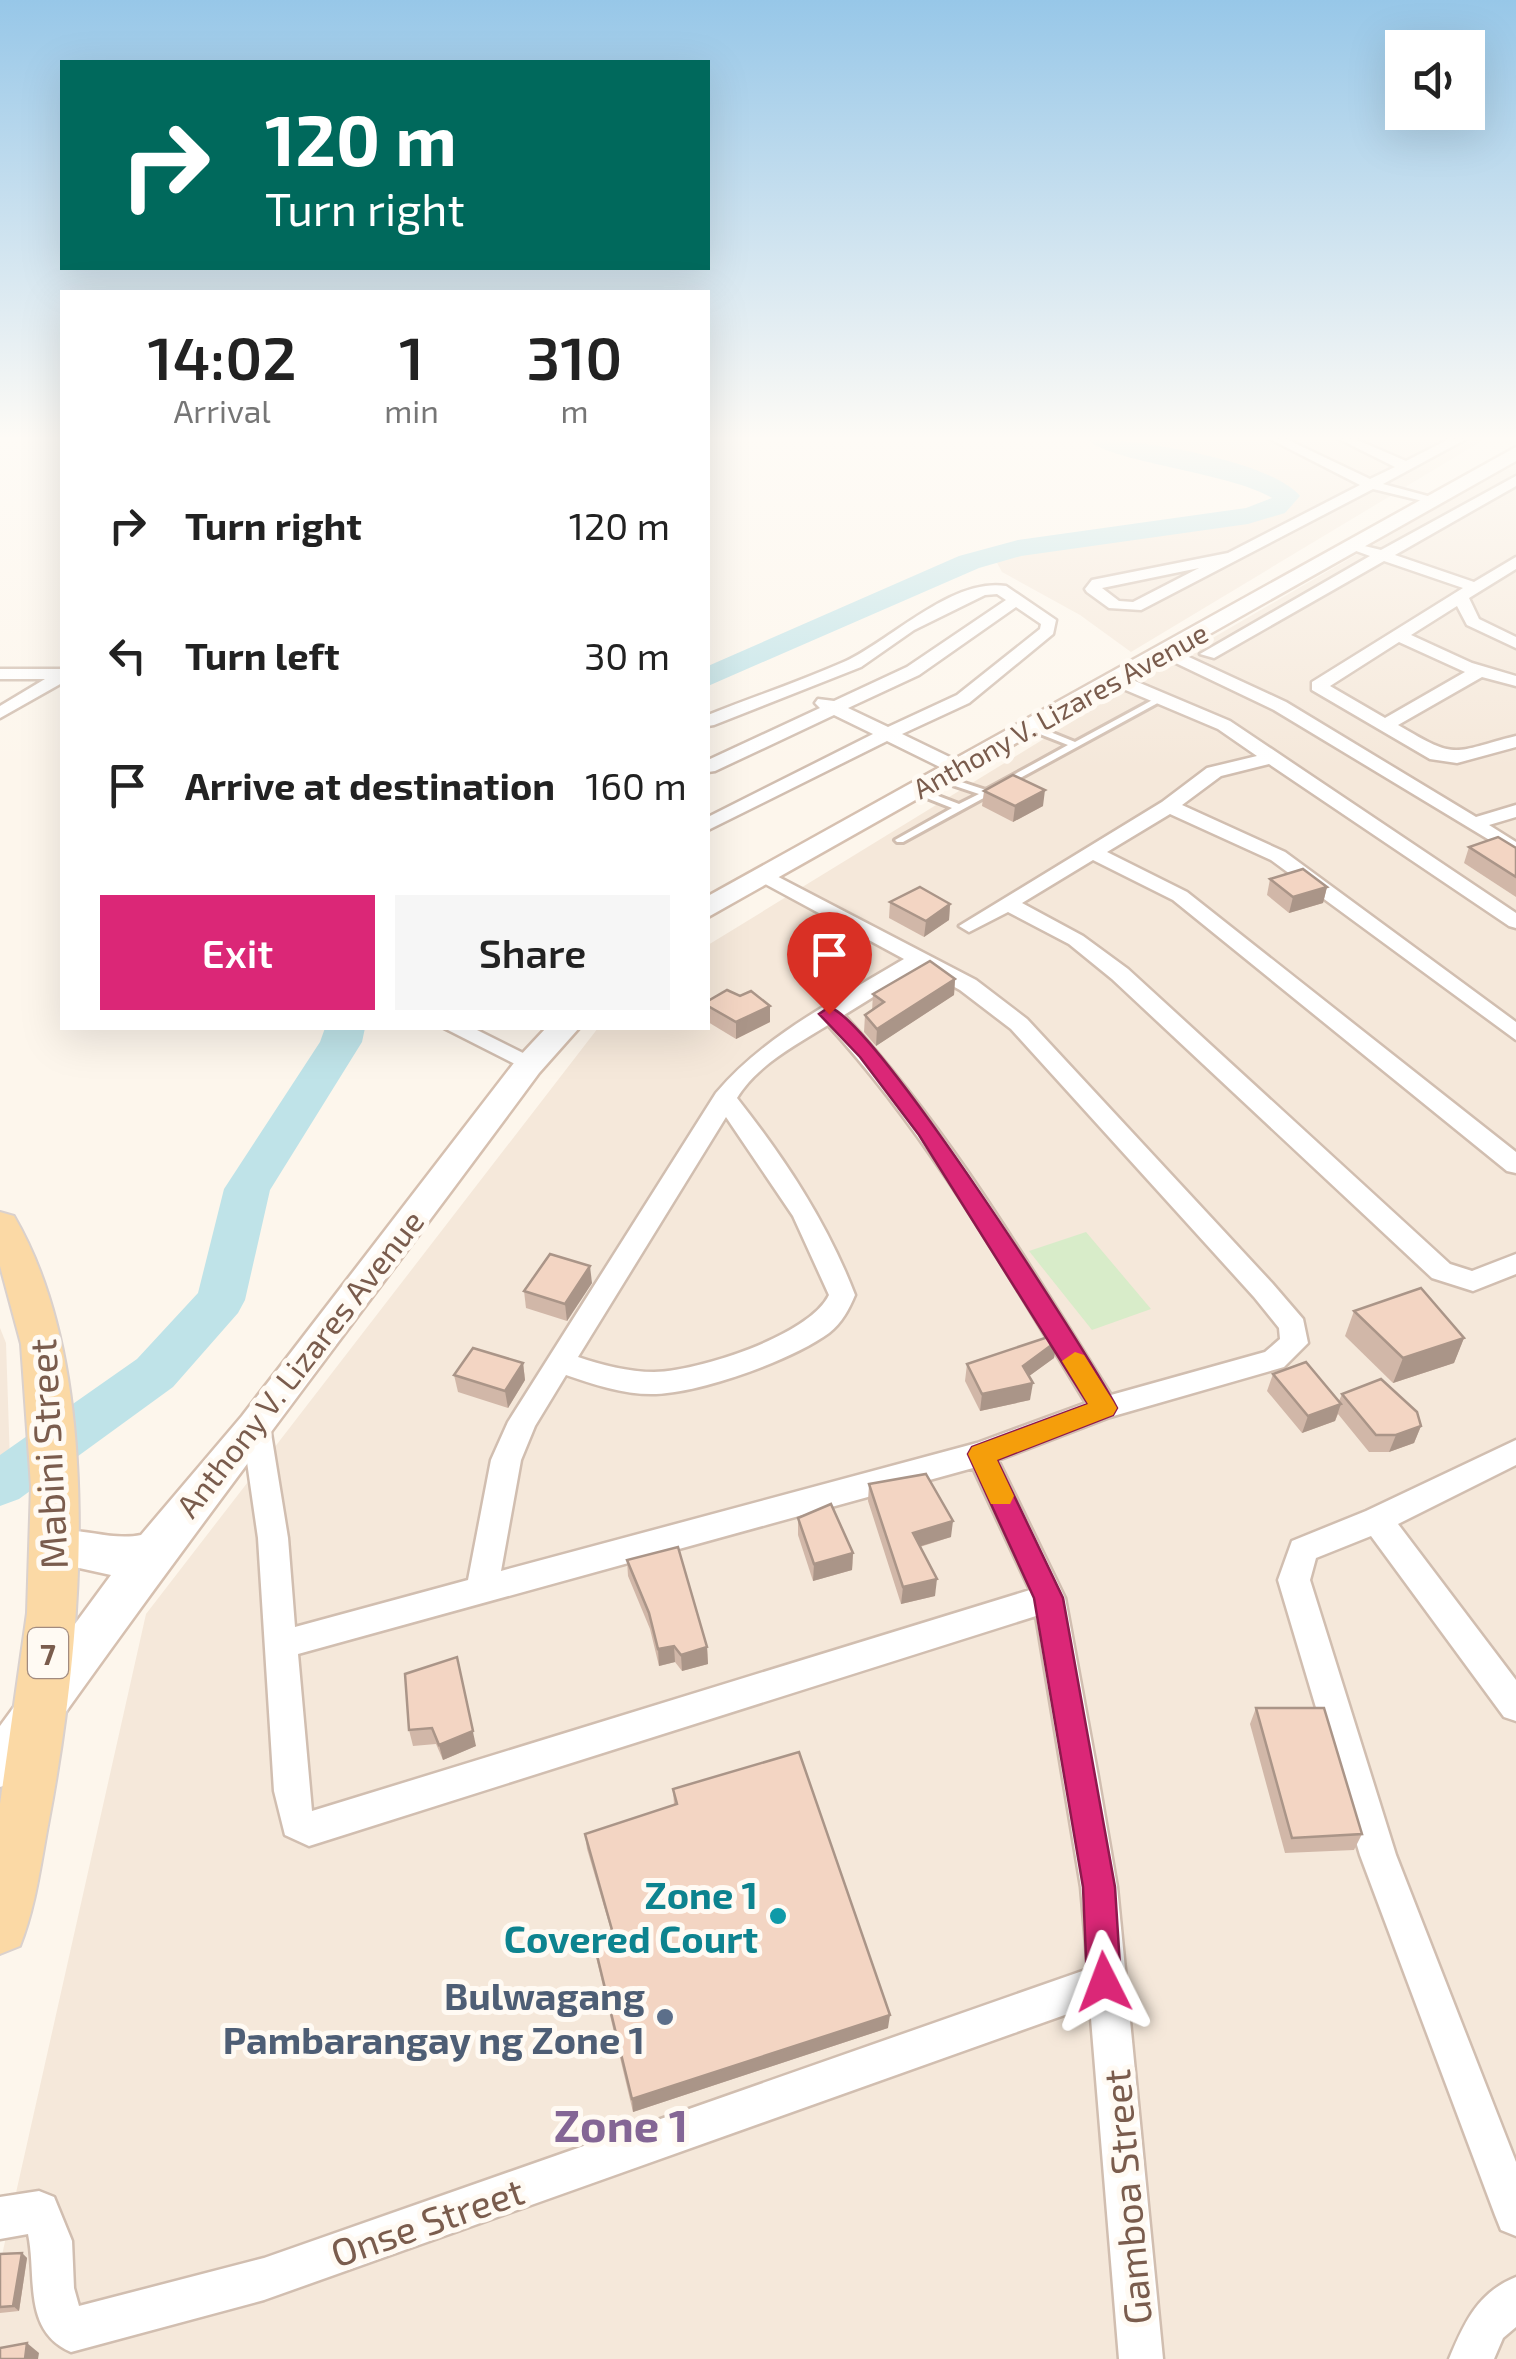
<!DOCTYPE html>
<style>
body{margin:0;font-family:"Exo 2",sans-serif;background:#f6f6f6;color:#222;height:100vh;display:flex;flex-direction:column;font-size:38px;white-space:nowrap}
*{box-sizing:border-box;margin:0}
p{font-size:32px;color:#767676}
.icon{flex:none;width:55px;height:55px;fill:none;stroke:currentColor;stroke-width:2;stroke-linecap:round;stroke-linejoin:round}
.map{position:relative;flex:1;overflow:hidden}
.side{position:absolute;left:60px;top:290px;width:650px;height:740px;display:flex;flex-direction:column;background:#fff;border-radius:0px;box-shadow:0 10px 40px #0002}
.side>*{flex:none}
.hud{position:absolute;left:60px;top:60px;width:650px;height:210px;border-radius:0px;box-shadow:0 10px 40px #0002;background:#00695c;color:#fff;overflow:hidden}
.controls{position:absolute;left:1385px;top:30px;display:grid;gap:20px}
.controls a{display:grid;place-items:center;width:100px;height:100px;border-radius:0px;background:#fff;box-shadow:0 10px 40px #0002;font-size:50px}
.pin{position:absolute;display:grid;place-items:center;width:85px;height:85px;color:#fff;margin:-102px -42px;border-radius:50% 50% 50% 0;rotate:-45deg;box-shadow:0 0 10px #0007}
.pin .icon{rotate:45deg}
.me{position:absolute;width:110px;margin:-55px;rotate:357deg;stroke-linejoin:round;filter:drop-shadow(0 0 8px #0008)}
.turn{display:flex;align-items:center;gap:35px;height:210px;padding:0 40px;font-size:45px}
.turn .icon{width:130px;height:130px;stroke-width:2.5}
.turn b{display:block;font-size:70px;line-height:85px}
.eta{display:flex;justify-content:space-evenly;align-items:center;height:170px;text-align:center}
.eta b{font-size:60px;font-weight:600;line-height:70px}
.action{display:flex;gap:20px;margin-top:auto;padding:20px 40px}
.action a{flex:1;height:115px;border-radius:0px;background:#db2777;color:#fff;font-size:40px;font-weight:600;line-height:115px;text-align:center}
.action a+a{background:#f6f6f6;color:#222}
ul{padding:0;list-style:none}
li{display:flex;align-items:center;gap:30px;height:130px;padding:0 40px}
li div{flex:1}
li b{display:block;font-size:38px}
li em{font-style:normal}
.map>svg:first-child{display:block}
.residential{fill:#f5e8da}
.green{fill:#d8ecc9}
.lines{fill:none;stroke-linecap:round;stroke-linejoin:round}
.river{fill:#bfe3e8;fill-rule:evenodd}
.lane-casing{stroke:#d1beb0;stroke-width:6}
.street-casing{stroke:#d1beb0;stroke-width:5}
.secondary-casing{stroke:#d6c0b0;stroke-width:5}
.primary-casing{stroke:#dad1cd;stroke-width:4}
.lane{fill:#fff;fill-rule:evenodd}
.street{fill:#fff;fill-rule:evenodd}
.secondary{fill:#fff;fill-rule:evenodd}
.primary{fill:#fbd9a5;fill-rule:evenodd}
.wall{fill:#d1b7a8}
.shaded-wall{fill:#aa9588}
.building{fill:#f3d5c3;stroke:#aa9588;stroke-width:2.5}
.route{fill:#db2777;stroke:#8e194d;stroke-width:2.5}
.slow{fill:#f59e0b}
.culture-dot{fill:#0f9aa8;stroke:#fffaf3;stroke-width:4}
.service-dot{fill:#5c6f8a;stroke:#fffaf3;stroke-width:4}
.labels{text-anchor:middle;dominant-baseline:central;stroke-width:10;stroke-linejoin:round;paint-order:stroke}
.far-street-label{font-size:28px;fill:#7a5c4d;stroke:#fffaf3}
.shield{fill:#fffaf3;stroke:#a28b7f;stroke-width:2.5}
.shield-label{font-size:30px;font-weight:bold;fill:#7a5c4d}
.street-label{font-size:32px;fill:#7a5c4d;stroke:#fffaf3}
.near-street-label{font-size:38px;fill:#7a5c4d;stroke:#fffaf3}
.near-culture-label{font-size:38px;font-weight:bold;fill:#0d838f;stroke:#fffaf3;text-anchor:end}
.near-service-label{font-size:38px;font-weight:bold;fill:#4e5e75;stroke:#fffaf3;text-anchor:end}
.near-quarter-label{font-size:45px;font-weight:bold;fill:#846695;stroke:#fffaf3}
</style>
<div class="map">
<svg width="1516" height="2359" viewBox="0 0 1516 2359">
<rect width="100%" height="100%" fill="#fdf6ec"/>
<g class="residential">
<path d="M1099,439H1485L1131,652L1080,615L1002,572L996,561L1018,548L1248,516L1276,508L1287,496L1266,482L1129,451Z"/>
<path d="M1516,462V2359H0V2264L146,1614L598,1028H708V945L1135,683Z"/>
<path d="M0,1328L6,1343L10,1462L0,1469Z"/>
</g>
<path class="green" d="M1086,1232L1151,1309L1092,1330L1029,1251Z"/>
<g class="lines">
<g class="river">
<path d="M1087,439C1133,438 1270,460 1300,496L1285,513L1248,524L1021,556L979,568L708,686V666L959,556L1018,540L1246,508L1272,498C1229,472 1108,462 1087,439Z"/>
<path d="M325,1028H365L362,1042L270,1190L245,1300L238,1313L173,1387L19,1499L0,1506V1455L137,1359L198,1293L224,1189L320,1042Z"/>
</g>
<g class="lane-casing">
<path id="lane" d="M1158,697L1165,699L903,842H897L895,840L952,808L914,793V789H920L959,804L979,794L937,780V776H943L986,790L1068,745L1027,729V725H1033L1075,742Z"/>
</g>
<g class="street-casing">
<g id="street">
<path d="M1270,439H1286L1370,479L1395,467L1339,439H1355L1406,461L1449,439H1466L1383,484L1435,498V504L1373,489L1141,610L1109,608L1087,592L1085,589L1092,580L1228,553L1360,485ZM1199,568L1133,602L1119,601L1102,588Z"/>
<path d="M1516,476V486L1395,555L1474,582L1516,557V569L1469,598L1479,619L1516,637V648L1467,625L1457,606L1411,635L1472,663L1516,676V686L1482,677L1398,725C1459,761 1451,752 1516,736V747L1457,763L1430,759L1312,690V682L1463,588L1384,561L1214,658L1200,654L1370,556L1348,548V542L1381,550ZM1399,642L1465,672L1385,718L1330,686Z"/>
<path d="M1006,586L1056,620L1053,634L969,703L902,734L964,764V772H950L887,741L708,830V817L873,734L834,715L715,771L708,772V760L820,708L815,703L818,699L834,701L907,667L1006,600L997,594L985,595L914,630L861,667L714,725L708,726V715C753,697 801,681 846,661C891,640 953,577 1006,586ZM1016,607L1041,624L1040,629L957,695L888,727L848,708L919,675Z"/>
<path d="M1165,646L1286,702L1476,817L1516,805V817L1489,825L1516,842V856L1274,710L1159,655V647Z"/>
<path d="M0,669H62V683L0,718V706L45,679H0Z"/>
<path d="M1109,675H1121L1230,721L1516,913V928L1509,926L1269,764L1221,776L1182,805L1285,852L1516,1022V1040L1271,860L1170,814L1107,852L1187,892L1516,1152V1173L1507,1171L1173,900L1093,860L1022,903L1083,936L1128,969L1450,1264L1472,1271L1516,1254V1274L1473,1291L1432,1278L1112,979L1069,944L1008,912L969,932L959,926L1162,802L1207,768L1257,756L1218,729L1109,683Z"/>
<path d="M765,870L976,980L1027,1019L1272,1283L1303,1319L1308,1343L1284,1367L1110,1417L998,1460L1065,1598L1098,1777L1117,1887L1163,2359H1119L1090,2006L264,2300L71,2352C22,2331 37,2276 28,2234L0,2239V2197L39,2191L54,2197L72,2241L74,2288L79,2306L264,2258L1088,1969L1081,1887L1036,1616L309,1846L285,1835L274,1791L258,1538L242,1427L246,1419L256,1416L266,1419L270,1427L288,1538L295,1627L468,1580L491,1460L508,1422L716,1093C766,1034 838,999 904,959L758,880V872ZM920,968L960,990L1011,1029L1254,1297L1279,1328L1280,1339L1265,1352L1111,1395C1028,1264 950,1130 844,1015ZM828,1025C932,1139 1006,1272 1086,1403L977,1443L501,1571L521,1460L535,1426L566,1375C595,1385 625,1395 656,1394C703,1392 792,1360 829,1333C842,1323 849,1309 855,1295C827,1222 785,1159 737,1098C757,1065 796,1045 828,1025ZM726,1117L793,1216L829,1295C809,1336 698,1371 654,1372C628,1372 602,1365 578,1357ZM973,1468L1030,1590L312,1811L298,1654Z"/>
<path d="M444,1028H473L543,1063L531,1070L523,1068Z"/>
<path d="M1516,1440V1465L1398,1524L1516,1680V1721L1504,1717L1371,1536L1316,1558L1310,1580L1396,1855L1516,2162V2236L1501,2230L1495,2215L1360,1855L1278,1580L1292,1541L1366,1511Z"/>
<path d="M1516,2277V2327L1503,2338L1494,2359H1449C1464,2323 1478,2292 1516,2277Z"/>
</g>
</g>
<g class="secondary-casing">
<g id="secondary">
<path d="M1516,447V461L708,917V896Z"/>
<path d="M546,1028H579L539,1073C365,1309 185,1541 17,1781L0,1787V1726L111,1575L43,1560L36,1547L43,1534C74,1523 108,1542 141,1535L242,1416L517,1059Z"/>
</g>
</g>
<g class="primary-casing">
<path id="primary" d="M0,1212L14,1216C107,1375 82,1645 49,1820C41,1862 36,1906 20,1946L0,1954V1804L27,1613L31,1486L21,1344L0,1266Z"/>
</g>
<use href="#lane" class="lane"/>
<use href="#street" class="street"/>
<use href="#secondary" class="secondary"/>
<use href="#primary" class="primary"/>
</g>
<g class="wall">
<path d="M984,791L1043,806L1013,822L982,806Z"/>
<path d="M1469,847L1516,848V897L1464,863Z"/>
<path d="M1270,879L1327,887L1323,903L1289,913L1267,895Z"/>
<path d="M890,902L950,904L949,920L924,937L889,918Z"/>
<path d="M955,979L954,995L876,1046L864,1032L865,1015L872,1011L873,994Z"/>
<path d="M708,1001L770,1022L736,1039L708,1022Z"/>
<path d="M592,1283L567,1321L526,1308L524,1291Z"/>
<path d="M1354,1311L1464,1338L1454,1363L1393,1383L1345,1336Z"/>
<path d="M1057,1341L1054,1358L1029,1376L1030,1400L980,1411L965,1381L967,1364Z"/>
<path d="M523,1363L525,1380L508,1408L458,1392L454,1375Z"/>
<path d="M1273,1374L1339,1401L1342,1394L1421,1426L1414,1443L1389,1452H1369L1338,1414L1335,1421L1302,1433L1267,1391Z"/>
<path d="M869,1484L951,1537L920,1547L935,1596L901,1604L868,1501Z"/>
<path d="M798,1518L853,1553L852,1570L813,1581L798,1535Z"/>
<path d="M627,1560L707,1647L708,1664L682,1671L675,1662L659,1666L650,1629L628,1576Z"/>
<path d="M405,1674L476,1746L443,1760L436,1744L413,1746L409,1730Z"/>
<path d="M1256,1708L1362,1834L1354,1850L1285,1853L1250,1724Z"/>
<path d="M673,1789L888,2028L633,2112L596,1957L594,1943L613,1937L587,1849L585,1834L674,1805Z"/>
<path d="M22,2253L27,2258L19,2311L0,2313V2254Z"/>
</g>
<g class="shaded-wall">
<path d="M1045,790L1043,806L1013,822L1015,806Z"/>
<path d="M1327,887L1323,903L1289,913L1293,897Z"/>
<path d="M950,904L949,920L924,937L926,921Z"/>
<path d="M955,979L954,995L876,1046L877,1029Z"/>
<path d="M770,1006V1022L736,1039V1022Z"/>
<path d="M590,1266L592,1283L567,1321L565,1304Z"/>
<path d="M1464,1338L1454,1363L1393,1383L1403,1358Z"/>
<path d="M1057,1341L1054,1358L1021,1382L1023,1366Z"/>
<path d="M523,1363L525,1380L508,1408L505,1391Z"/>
<path d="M1033,1383L1030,1400L980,1411L982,1394Z"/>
<path d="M1341,1404L1335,1421L1302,1433L1308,1416Z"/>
<path d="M1421,1426L1414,1443L1389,1452L1396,1435Z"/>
<path d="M953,1521L951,1537L911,1549L913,1533Z"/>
<path d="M853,1553L852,1570L813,1581L814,1564Z"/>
<path d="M937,1579L935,1596L901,1604L903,1587Z"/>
<path d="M674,1646L675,1662L659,1666L658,1649Z"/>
<path d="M707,1647L708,1664L682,1671L681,1655Z"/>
<path d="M457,1657L476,1746L443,1760L439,1745Z"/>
<path d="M890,2015L888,2028L633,2112L632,2099Z"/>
<path d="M22,2253L27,2258L19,2311L13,2306Z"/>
<path d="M27,2343L39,2353L38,2359H25Z"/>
</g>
<g class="building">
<path d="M1013,775L1045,790L1015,806L984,791Z"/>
<path d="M1498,837L1516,848V877L1469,847Z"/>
<path d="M1303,869L1327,887L1293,897L1270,879Z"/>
<path d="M920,887L950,904L926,921L890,902Z"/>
<path d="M930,961L955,979L877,1029L865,1015L884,1002L873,994Z"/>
<path d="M727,990L740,996L751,991L770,1006L736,1022L708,1006V1001Z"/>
<path d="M550,1254L590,1266L565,1304L524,1291Z"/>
<path d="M1421,1288L1464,1338L1403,1358L1354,1311Z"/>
<path d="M1054,1335L1057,1341L1023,1366L1033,1383L982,1394L967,1364Z"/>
<path d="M473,1348L523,1363L505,1391L454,1375Z"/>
<path d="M1306,1362L1341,1404L1308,1416L1273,1374Z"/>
<path d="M1381,1379L1417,1412L1421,1426L1396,1435H1376L1342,1394Z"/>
<path d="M926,1474L953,1521L913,1533L937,1579L903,1587L869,1484Z"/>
<path d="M831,1504L853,1553L814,1564L798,1518Z"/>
<path d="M678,1547L707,1647L681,1655L674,1646L658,1649L649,1613L627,1560Z"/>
<path d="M457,1657L473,1731L439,1745L432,1728L409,1730L405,1674Z"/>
<path d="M1256,1708H1324L1362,1834L1292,1838Z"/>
<path d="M799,1752L890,2015L632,2099L594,1943L614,1937L585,1834L677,1804L673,1789Z"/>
<path d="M22,2253L13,2306L0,2307V2254Z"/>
<path d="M27,2343L25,2359H0V2348Z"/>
</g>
<linearGradient id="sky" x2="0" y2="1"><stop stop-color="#97c7e8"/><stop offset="0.57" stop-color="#fefbf6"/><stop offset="1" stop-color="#fefbf6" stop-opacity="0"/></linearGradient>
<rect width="1516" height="769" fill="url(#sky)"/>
<path class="route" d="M829,1007C875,1020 1086,1350 1117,1408L1113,1415L997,1460L1063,1598L1115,1887L1121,1982L1116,1994L1104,1999L1092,1994L1087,1982L1083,1887L1034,1598L968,1454L972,1447L1088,1404L919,1135L860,1057L819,1014Z"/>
<path class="slow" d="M1075,1352L1084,1355L1113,1401L1117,1408L1113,1415L997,1460L1014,1496L1010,1504H991L968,1454L972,1447L1088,1404L1062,1361Z"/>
<circle class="culture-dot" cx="778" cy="1916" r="10"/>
<circle class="service-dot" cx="665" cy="2017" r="10"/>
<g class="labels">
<g class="far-street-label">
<text transform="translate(1060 710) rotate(-29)">Anthony V. Lizares Avenue</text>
</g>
<rect class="shield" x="28" y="1628" width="40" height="50" rx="8"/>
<g class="shield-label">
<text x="48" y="1653">7</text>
</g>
<g class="street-label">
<text transform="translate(299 1363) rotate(-52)">Anthony V. Lizares Avenue</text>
</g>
<g class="near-street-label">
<text transform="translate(47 1454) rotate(-93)">Mabini Street</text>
<text transform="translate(1126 2197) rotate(-95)">Gamboa Street</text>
<text transform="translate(427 2221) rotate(-19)">Onse Street</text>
</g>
<g class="near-culture-label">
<text x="758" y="1894">Zone 1<tspan x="758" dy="44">Covered Court</tspan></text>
</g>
<g class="near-service-label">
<text x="645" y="1995">Bulwagang<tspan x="645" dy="44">Pambarangay ng Zone 1</tspan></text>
</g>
<g class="near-quarter-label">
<text x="621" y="2124">Zone 1</text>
</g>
</g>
</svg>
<div class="controls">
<a><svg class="icon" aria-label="sound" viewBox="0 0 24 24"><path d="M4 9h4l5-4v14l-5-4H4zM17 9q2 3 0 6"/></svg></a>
</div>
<div class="pin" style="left:829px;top:1014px;background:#d93025"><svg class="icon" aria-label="arrive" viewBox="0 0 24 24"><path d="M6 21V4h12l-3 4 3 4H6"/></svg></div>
<svg class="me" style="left:1104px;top:1982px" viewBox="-20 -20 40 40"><path d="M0-17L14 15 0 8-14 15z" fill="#db2777" stroke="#fff" stroke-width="4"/></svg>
<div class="hud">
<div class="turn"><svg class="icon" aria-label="right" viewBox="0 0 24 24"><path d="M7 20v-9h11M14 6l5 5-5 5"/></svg><div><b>120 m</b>Turn right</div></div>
</div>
<section class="side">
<div class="eta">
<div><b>14:02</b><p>Arrival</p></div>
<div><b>1</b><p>min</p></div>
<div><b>310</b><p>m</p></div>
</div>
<ul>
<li><svg class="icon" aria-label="right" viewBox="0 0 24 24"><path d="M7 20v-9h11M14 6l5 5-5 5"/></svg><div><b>Turn right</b></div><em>120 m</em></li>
<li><svg class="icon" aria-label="left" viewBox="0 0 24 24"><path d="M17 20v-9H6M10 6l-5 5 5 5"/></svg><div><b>Turn left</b></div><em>30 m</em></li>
<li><svg class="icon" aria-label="arrive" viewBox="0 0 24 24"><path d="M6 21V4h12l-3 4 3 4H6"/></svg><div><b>Arrive at destination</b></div><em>160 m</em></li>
</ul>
<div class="action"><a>Exit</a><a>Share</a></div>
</section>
</div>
